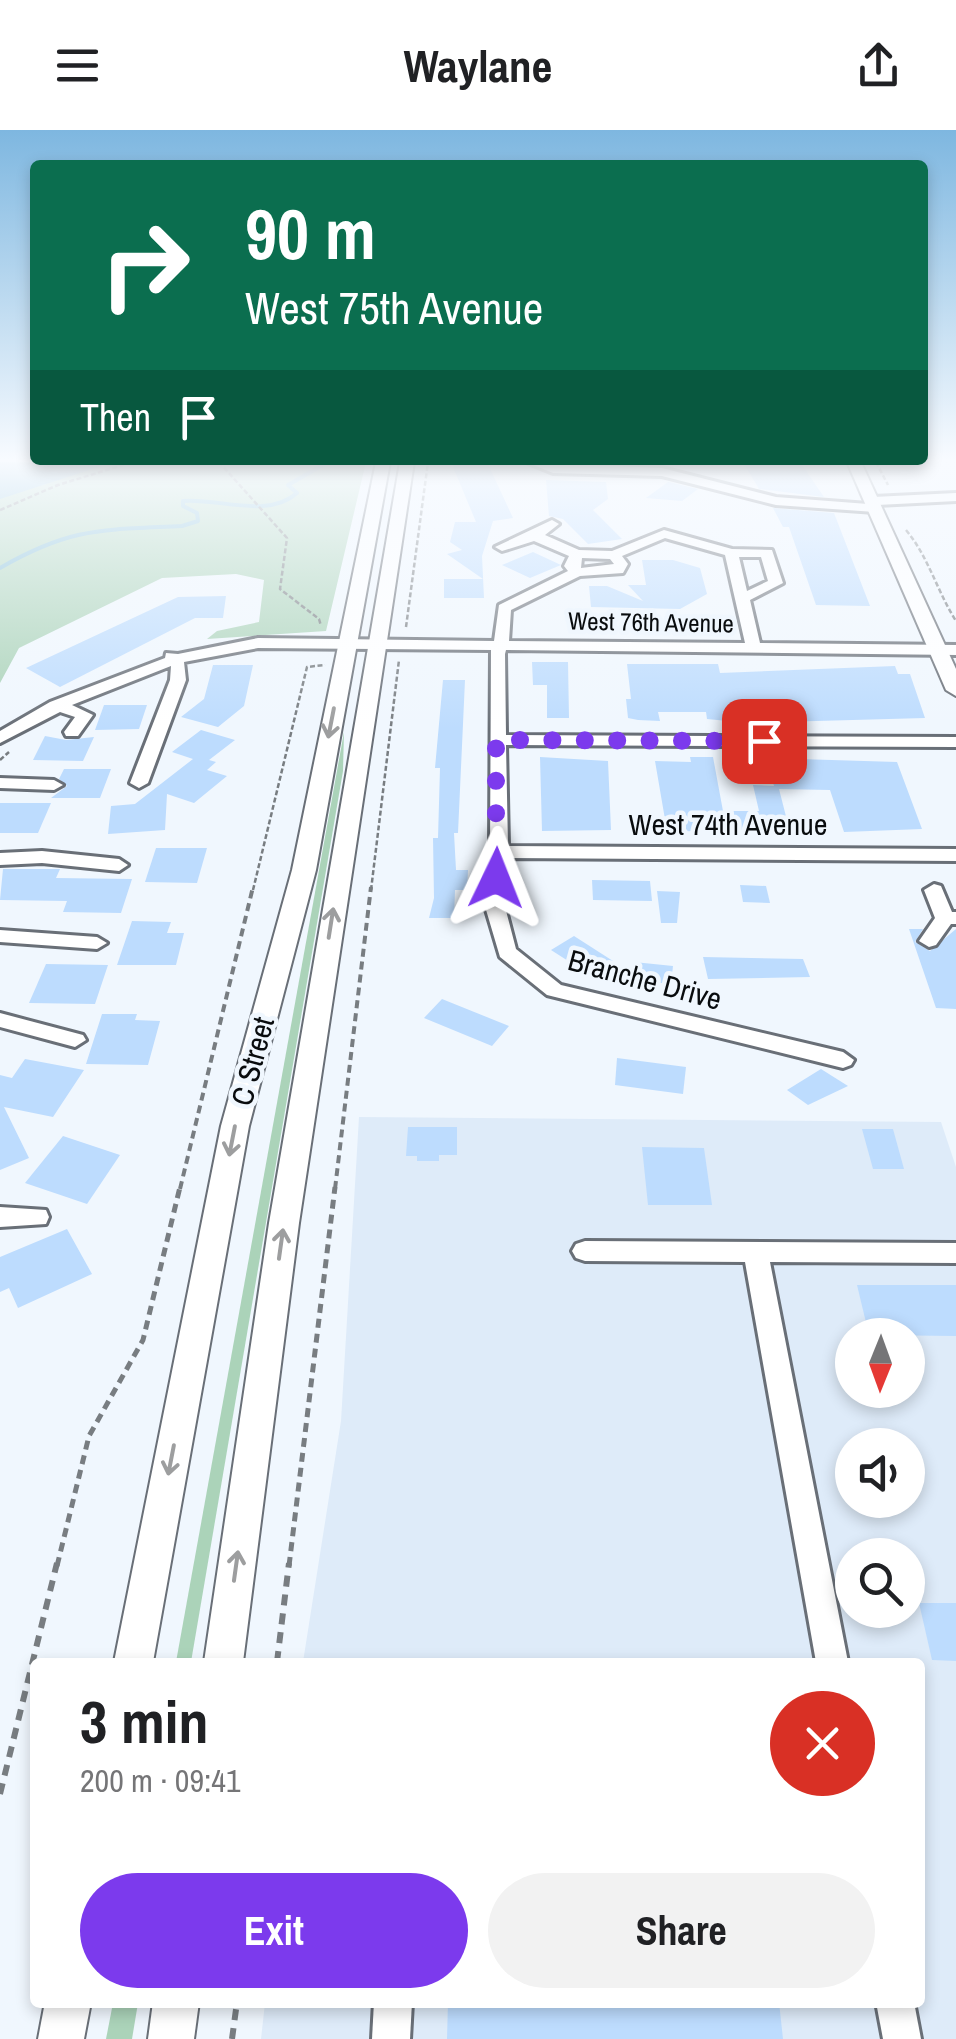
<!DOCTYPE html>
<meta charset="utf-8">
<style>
body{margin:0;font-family:"Archivo Narrow",sans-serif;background:#f2f2f2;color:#202124;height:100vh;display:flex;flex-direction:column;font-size:38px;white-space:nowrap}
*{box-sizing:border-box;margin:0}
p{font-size:32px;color:#757577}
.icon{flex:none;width:55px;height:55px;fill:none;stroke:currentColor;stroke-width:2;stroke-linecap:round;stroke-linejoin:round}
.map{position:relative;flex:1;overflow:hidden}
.details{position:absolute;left:30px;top:1528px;width:895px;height:350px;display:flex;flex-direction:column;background:#fff;border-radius:10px;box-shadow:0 5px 15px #0003}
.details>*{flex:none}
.banner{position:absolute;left:30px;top:30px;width:898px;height:305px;border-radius:10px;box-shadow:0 5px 15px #0003;background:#0b6e4f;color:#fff;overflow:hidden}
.needle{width:65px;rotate:181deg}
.tools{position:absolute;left:835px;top:1188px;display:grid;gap:20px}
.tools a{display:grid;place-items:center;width:90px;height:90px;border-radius:50%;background:#fff;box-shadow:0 5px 15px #0003;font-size:50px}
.pin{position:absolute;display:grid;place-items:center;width:85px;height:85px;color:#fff;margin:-42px;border-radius:20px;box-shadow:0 5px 15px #0006}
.me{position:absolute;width:110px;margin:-55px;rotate:2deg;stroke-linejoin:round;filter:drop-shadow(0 0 8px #0008)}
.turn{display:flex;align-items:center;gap:35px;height:210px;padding:0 50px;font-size:45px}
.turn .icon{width:130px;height:130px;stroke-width:2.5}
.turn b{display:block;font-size:70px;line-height:85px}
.then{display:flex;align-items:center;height:95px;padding:0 50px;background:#0003;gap:20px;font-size:38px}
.round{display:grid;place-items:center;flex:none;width:105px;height:105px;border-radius:52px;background:#f2f2f2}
.summary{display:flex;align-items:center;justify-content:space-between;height:170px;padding:0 50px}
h1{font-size:60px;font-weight:800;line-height:75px}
.button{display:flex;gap:20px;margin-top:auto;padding:20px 50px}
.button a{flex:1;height:115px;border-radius:60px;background:#7c3aed;color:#fff;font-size:40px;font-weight:800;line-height:115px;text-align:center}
.button a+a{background:#f2f2f2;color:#202124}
header{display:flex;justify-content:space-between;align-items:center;height:130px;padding:0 50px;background:#fff;font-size:45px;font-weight:800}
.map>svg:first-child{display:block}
.built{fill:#deebf9;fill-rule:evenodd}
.green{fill:#abd3b9}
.water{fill:#7fbbd4}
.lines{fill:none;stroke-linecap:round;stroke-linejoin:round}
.stream{stroke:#7fbbd4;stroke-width:4}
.building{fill:#bddcfe}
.minor-casing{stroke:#696f77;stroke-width:6}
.major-casing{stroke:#696f77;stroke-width:4}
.path-far3{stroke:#787d81;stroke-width:2.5;stroke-dasharray:5 2.5;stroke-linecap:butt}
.path-far2{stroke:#787d81;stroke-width:4;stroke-dasharray:8 5;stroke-linecap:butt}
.path-far1{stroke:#787d81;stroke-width:5;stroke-dasharray:9 6;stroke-linecap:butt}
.path{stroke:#787d81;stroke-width:6;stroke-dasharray:11 8;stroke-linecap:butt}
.minor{fill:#fff;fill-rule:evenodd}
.major{fill:#fff;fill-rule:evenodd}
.oneway{stroke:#9d9e9f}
.route{stroke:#7c3aed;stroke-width:18;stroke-dasharray:0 32.4}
.labels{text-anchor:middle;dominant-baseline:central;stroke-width:9;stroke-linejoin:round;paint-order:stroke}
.far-street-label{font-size:25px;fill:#090c0e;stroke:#f0f7fe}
.street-label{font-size:30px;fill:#090c0e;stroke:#f0f7fe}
</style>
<header><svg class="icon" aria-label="menu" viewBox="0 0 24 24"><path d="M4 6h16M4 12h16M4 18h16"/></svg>Waylane<svg class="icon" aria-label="share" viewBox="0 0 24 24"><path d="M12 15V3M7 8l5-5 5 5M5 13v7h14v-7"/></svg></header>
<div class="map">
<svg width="956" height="1909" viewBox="0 0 956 1909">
<rect width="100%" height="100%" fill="#f0f7fe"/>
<path class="built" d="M359,987L941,992L956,1037V1909H261L265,1873L920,1872V1532H303L341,1291ZM852,1205H908V1260H852ZM852,1315H908V1370H852ZM852,1425H908V1480H852Z"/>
<g class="green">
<path d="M0,332H366L326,501L207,509L217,501L259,492L264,450L236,444L162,448L19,518L0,553Z"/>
<path d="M344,602L343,641L191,1532H176Z"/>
<path d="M113,1873H138L132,1909H106Z"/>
</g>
<path class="water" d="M0,332H114L0,369Z"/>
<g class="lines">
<path class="stream" d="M0,438C71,397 102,400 182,396L198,391L197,383L183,376V371C219,368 268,389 297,363L288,355L328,332"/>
</g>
<g class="building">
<path d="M451,332H487L513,388L493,391L482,426L484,468H444V449H483L447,424L462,420L450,412L455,392H476Z"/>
<path d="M743,332H800L824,367L759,359Z"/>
<path d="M546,350L606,352L608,369L593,380L622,409L588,414L563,389L549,386Z"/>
<path d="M668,352H669L698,359L682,371L646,368Z"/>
<path d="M773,378L834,383L870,476L816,475L789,397H783Z"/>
<path d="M533,422L561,435L530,448L502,435Z"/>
<path d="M642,430H673L700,438L707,464L680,479L591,477L589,456H607L643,471L628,455H646Z"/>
<path d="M226,466L223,488H195L60,557L26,538L178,467Z"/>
<path d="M532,532H568L569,588H547V555H533Z"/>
<path d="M627,534H718L720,543L895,536L898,544H910L925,588L748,593L707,589L706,582H658L660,591L638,590L628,588L626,569H631Z"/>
<path d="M213,535H253L244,576L218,597L181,587L204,569Z"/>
<path d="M443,550H465L458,703H454L456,740H468L467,760H455L454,788H429L434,768L433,708H438L440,638H435Z"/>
<path d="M104,575H147L139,599L95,600Z"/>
<path d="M201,600L235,610L209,630L216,632L207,640L227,646L194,673L167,664L165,700L108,704L111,676L135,674L193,629L172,622Z"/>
<path d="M45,606L66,610L94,607L83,631L33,630Z"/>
<path d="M540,627L608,631L611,700L542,701Z"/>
<path d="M690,627H713L723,681H759L753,655L774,656L766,628L897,632L922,699L844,702L830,660L779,659L790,702L667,701L655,631L691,632Z"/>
<path d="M64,639H111L100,668H51L67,656L59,649Z"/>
<path d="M0,673H51L38,703H0Z"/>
<path d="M156,718H207L197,753L145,752Z"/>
<path d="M3,739H60L56,748L132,749L121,783L63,782L67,771L0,770Z"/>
<path d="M592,750L650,751L652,771L593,770Z"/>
<path d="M740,755L766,756L770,773L743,772Z"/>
<path d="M657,761L680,762L677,793H661Z"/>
<path d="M132,791L171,792L167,803H184L176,835H117Z"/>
<path d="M909,799H923L915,812L930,821L956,799V879L936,878Z"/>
<path d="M574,806L613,831L590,845L551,820Z"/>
<path d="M703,827L803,829L810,847L708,849Z"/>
<path d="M634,832L673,836L671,854L632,850Z"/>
<path d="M46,834L108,835L95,874L29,873Z"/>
<path d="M442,869L509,896L492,916L424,888Z"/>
<path d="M102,884H137L135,890L160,891L148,935L86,934Z"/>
<path d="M617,928L686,937L683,964L615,955Z"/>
<path d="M25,929L84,940L53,987L4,977L29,1028L0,1040V945L12,948Z"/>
<path d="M821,939L848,956L808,975L787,960Z"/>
<path d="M408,997H457V1025H439V1031H417V1026H406Z"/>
<path d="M862,999H893L904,1039H873Z"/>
<path d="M63,1006L120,1025L87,1074L25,1053Z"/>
<path d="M642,1017L704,1018L712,1075H648Z"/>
<path d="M67,1099L92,1144L18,1178L9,1158L0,1162V1127Z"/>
<path d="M857,1155H956V1206L869,1205Z"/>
<path d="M919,1473H956V1531L932,1530Z"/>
<path d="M448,1872H779L783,1909H447Z"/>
</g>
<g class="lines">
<g class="minor-casing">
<g id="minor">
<path d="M526,332L662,338L776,367L868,374V368L873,367L956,363V371L877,375L881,378L875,382L776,375L662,346L553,343Z"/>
<path d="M552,390L559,394L545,405L579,420L612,421L664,400L732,419L772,420L783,453L750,470L760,513L956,515V525L506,520L505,524L506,605L956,607V617L506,615L508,716L956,719V731L508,728L504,773L516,819L561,855L843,922L854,930L851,935L843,938L547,865L500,827L484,773L490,722L491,520L258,518L184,532L186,550L148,653L139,658L130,653L170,550L171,536L72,575L93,585L78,606H66L64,602L75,587L60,582L0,613V601L50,572L165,528L166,523L178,524L258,508L494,511L499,475L568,441L564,436L569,426L534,411L502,421L495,417ZM665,408L725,425L745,513L509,511L511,480L580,446L623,443L628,434L622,426ZM739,427H761L768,451L747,461ZM582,428L610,429L614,434L581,438Z"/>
<path d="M0,648L54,650L63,655L54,660L0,658Z"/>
<path d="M42,721L119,729L128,735L119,741L42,733L0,735V723Z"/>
<path d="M934,754L941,756L952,782H956V794H951L936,815L929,817L919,811L935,788L924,760Z"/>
<path d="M0,800L97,807L107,813L97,819L0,812Z"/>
<path d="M0,883L83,905L86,910L75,917L0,897Z"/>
<path d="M0,1077L46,1080L49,1087L46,1094L0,1097Z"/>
<path d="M585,1111L956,1113V1133L770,1132L848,1532H816L745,1132L585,1131L576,1128L572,1121L576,1114Z"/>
<path d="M374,1872H412L410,1909H372Z"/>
<path d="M876,1872H914L921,1909H883Z"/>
</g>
</g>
<g class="major-casing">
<g id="major">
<path d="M376,332H390L316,740L249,996L153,1532H114L221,996L292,740Z"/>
<path d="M400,332H414L299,1093L243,1532H204L269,1093Z"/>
<path d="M847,332H861L956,539V566L946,560Z"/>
<path d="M45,1872H91L84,1909H38Z"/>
<path d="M153,1872H199L194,1909H148Z"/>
</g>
</g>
<g class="path-far3">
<path d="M219,332L287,408L280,459L319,489L321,496"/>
<path d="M876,332L888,355"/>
<path d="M0,380L58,355L133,332"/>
<path d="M906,400C928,426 937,461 956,491"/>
<path d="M406,497L428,332"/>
<path d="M0,630L9,622"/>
<path d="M253,760L307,537L325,535"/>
<path d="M371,760L399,530"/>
</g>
<g class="path-far2">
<path d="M180,1059L253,757"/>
<path d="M335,1059L371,757"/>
</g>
<g class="path-far1">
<path d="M57,1436L89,1306L143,1210L180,1057"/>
<path d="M289,1436L335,1057"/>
</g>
<g class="path">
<path d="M277,1532L289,1433"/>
<path d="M0,1664L57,1433"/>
<path d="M232,1909L237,1872"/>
</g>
<use href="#minor" class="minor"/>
<use href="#major" class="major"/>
</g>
<defs><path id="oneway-shaft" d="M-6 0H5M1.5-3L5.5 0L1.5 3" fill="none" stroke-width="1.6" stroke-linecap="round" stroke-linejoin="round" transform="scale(2.5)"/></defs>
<g class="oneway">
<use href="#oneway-shaft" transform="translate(331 593) rotate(101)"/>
<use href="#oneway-shaft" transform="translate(331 793) rotate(-81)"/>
<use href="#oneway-shaft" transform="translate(232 1011) rotate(101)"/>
<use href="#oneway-shaft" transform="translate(281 1114) rotate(-82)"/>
<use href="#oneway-shaft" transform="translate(171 1330) rotate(101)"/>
<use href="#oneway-shaft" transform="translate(236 1436) rotate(-82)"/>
</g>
<linearGradient id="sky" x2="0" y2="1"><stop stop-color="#7eb7e0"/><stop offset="0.55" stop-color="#f8fbff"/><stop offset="1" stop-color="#f8fbff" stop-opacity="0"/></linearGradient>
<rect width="956" height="599" fill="url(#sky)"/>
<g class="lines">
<path class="route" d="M496,748V610L764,611"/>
</g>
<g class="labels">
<g class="far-street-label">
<text transform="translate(651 492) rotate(1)">West 76th Avenue</text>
</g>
<g class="street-label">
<text x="728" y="694">West 74th Avenue</text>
<text transform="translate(645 849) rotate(15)">Branche Drive</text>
<text transform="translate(252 931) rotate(-75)">C Street</text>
</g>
</g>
</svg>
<div class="tools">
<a><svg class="needle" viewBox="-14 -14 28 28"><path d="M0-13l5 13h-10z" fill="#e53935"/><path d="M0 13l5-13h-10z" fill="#757577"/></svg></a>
<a><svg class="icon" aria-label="sound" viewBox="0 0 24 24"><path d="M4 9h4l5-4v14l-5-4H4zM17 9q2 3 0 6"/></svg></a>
<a><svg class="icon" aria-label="search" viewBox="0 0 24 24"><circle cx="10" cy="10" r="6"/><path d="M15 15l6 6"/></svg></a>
</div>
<div class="pin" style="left:764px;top:611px;background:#d93025"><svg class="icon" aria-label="arrive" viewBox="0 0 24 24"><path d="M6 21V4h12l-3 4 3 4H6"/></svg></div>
<svg class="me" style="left:496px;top:748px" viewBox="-20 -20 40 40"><path d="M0-17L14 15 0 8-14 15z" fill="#7c3aed" stroke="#fff" stroke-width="4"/></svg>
<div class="banner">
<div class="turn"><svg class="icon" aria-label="right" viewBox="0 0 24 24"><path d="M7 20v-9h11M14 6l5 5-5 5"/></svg><div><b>90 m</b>West 75th Avenue</div></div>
<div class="then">Then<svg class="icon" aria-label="arrive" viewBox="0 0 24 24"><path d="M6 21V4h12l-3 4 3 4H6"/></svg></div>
</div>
<section class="details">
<div class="summary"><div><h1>3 min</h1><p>200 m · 09:41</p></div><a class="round" style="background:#d93025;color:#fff"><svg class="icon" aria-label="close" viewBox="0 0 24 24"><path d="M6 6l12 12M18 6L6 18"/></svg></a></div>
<div class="button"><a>Exit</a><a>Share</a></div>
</section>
</div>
